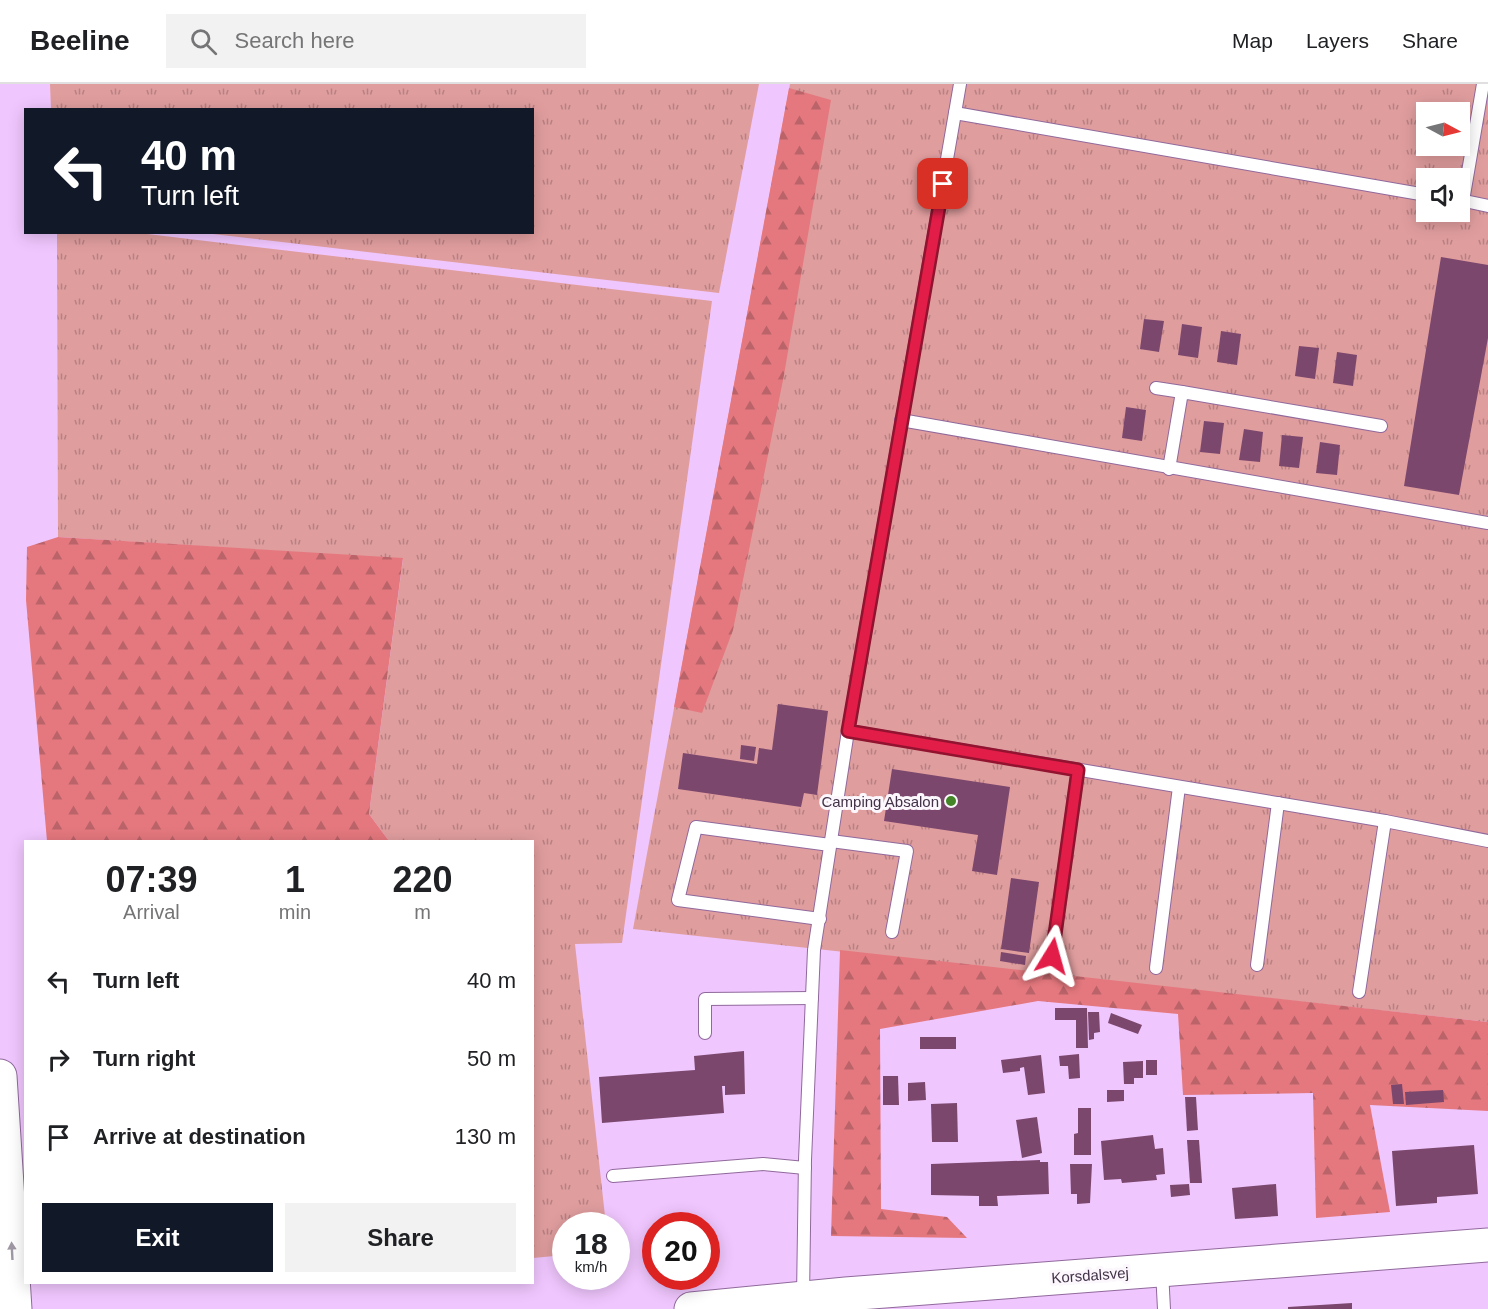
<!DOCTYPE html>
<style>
body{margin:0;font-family:Arial,sans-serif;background:#f2f2f2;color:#202124;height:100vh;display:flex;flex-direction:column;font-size:22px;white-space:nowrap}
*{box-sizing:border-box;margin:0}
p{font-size:20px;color:#757577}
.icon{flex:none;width:33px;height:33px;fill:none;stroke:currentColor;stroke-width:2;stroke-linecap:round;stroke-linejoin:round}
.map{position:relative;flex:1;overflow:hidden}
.side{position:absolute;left:24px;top:756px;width:510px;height:444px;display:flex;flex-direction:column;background:#fff;border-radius:0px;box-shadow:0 3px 15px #0003}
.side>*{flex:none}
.hud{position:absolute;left:24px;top:24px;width:510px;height:126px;border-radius:0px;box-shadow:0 3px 15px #0003;background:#111827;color:#fff;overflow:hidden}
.needle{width:39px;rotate:97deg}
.buttons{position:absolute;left:1416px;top:18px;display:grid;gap:12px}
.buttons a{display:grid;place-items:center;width:54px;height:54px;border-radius:0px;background:#fff;box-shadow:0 3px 15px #0003;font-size:30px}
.speed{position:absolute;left:552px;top:1128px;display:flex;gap:12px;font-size:30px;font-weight:700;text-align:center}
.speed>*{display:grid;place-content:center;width:78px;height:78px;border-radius:50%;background:#fff;box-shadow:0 3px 15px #0003;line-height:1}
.speed small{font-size:15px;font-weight:400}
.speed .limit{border:9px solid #d22;background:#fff;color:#111}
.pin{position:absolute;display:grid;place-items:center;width:51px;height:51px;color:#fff;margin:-26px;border-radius:12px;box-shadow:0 3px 9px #0006}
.me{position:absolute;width:66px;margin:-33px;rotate:8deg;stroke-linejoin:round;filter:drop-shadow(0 0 4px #0008)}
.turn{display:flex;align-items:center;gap:21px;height:126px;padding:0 18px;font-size:27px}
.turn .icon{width:78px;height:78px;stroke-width:2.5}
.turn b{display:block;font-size:42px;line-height:51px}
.eta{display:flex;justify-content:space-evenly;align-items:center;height:102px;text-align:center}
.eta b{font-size:36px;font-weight:700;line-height:42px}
.action{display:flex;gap:12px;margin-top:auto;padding:12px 18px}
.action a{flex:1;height:69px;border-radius:0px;background:#111827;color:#fff;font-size:24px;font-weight:700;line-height:69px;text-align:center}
.action a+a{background:#f2f2f2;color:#202124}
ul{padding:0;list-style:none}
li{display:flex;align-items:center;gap:18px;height:78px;padding:0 18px}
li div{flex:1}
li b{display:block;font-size:22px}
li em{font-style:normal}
header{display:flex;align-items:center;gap:36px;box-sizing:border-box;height:84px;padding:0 30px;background:#fff;border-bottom:2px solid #e0e0e0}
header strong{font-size:28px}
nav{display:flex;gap:33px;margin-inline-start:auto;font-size:21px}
.search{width:420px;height:54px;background:#f2f2f2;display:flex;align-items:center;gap:15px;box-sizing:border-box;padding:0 21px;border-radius:0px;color:#757577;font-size:22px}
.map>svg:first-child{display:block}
.grass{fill:url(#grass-tufts);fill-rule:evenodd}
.forest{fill:url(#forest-firs)}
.building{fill:#7b476d}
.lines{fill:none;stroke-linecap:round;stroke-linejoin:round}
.lane-casing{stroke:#90699c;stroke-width:14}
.secondary-casing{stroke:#90699c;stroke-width:35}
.lane{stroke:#fff;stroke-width:12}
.secondary{stroke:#fff;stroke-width:33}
.oneway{fill:#a098a4}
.route-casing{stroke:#92132f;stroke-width:15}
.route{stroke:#e11d48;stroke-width:10}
.poi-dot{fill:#438527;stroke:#fbf7fc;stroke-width:2}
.labels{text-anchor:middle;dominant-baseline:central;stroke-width:6;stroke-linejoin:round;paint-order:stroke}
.poi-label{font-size:15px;fill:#423248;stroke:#fbf7fc;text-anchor:end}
.street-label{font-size:15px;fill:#423248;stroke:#fbf7fc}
</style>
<header>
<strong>Beeline</strong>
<div class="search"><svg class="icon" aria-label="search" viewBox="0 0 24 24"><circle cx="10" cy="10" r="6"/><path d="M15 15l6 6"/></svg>Search here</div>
<nav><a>Map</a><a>Layers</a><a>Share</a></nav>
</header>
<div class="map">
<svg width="1488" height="1225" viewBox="0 0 1488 1225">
<defs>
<pattern id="grass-tufts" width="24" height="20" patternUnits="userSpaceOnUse" patternTransform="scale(1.5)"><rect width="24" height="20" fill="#e09d9e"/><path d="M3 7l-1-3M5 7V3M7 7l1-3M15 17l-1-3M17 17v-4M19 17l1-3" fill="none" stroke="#b78183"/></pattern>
<pattern id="forest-firs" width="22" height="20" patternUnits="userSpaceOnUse" patternTransform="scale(1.5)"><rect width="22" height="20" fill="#e4787e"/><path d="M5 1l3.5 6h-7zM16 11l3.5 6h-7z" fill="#ba6369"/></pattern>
</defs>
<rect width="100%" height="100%" fill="#f0c6fe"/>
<g class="grass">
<path d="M50,0H759L719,209L204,149L532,148V26L51,25Z"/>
<path d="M790,0H1488V938L633,845ZM1426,28H1460V62H1426ZM1426,94H1460V128H1426Z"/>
<path d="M57,149H139L712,217L622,859L575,860L606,1141L566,1142L565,1171L533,1174L532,758L389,757L369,730L403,475L58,453Z"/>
</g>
<g class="forest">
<path d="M789,4L831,16L784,291L733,546L702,629L674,623Z"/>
<path d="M58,453L403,474L369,730L389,757H47L26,516L27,463Z"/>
<path d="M840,866L1488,938V1027L1370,1021L1390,1128L1316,1134L1313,1009L1183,1011L1178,930L1038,917L880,945L881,1125L947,1133L967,1154L831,1152Z"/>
</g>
<g class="building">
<path d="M1441,173L1488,181V254L1459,411L1404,402Z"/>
<path d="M1144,235L1164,237L1159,268L1140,265Z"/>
<path d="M1182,240L1202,243L1198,274L1178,271Z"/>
<path d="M1221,247L1241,250L1237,281L1217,278Z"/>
<path d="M1299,262L1319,264L1315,295L1295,292Z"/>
<path d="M1337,268L1357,271L1353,302L1333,299Z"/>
<path d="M1126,323L1146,326L1142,357L1122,354Z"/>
<path d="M1204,337L1224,339L1220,370L1200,368Z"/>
<path d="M1244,345L1263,348L1260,378L1239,376Z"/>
<path d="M1282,351L1303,353L1299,384L1279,382Z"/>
<path d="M1320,358L1340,361L1337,391L1316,389Z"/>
<path d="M778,620L828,627L817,711L804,709L801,723L678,705L683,669L757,680L759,664L772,666Z"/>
<path d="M741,661L756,663L754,677L740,675Z"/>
<path d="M892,685L1010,703L997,791L972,787L978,751L884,737Z"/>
<path d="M1011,794L1039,798L1029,869L1001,865Z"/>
<path d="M1001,868L1026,872L1025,881L1000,877Z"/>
<path d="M1055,924H1087L1088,964H1076V936H1055Z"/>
<path d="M1088,928H1099L1100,948L1094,949V955L1089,956Z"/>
<path d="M1111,929L1142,941L1138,950L1108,939Z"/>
<rect x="920" y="953" width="36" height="12"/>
<path d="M744,967L745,1010L725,1011V1002H722L724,1029L602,1039L599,993L695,986L694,972Z"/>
<path d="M1079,970L1080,994L1069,995L1068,982H1060L1059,972Z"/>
<path d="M1041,971L1045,1009L1028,1011L1024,983L1020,984V987L1003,989L1001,976Z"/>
<rect x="1146" y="976" width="11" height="15"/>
<path d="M1143,977V994H1134V1000H1124L1123,978Z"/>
<path d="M883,992H898L899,1021H883Z"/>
<path d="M925,998L926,1016L908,1017V999Z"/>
<path d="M1402,1000L1404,1020H1393L1391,1001Z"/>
<path d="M1107,1006H1124V1017L1107,1018Z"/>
<path d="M1443,1006L1444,1018L1406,1021L1405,1008Z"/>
<path d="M1185,1013H1196L1198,1046L1187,1047Z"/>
<path d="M957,1019L958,1058H932L931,1020Z"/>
<path d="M1078,1024H1091V1071H1074V1050L1078,1049Z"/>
<path d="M1037,1033L1042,1069L1022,1074L1016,1036Z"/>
<path d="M1153,1051L1155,1065L1163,1064L1165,1090L1156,1091L1157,1096L1122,1099L1121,1095L1104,1096L1101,1057Z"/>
<path d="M1187,1056H1199L1202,1099H1190Z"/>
<path d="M1474,1061L1478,1110L1437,1113V1119L1396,1122L1392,1067Z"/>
<path d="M1040,1076V1078H1048L1049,1110L997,1112L998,1122H979V1112L931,1111V1080Z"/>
<path d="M1070,1080H1092L1090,1119L1077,1120V1110H1071Z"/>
<path d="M1189,1100L1190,1111L1171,1113L1170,1101Z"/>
<path d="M1276,1100L1278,1132L1235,1135L1232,1104Z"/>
<path d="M1352,1219V1225H1288V1223Z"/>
</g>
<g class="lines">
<g class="lane-casing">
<g id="lane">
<path d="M955,29L1426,111"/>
<path d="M1460,116L1488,122"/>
<path d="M1463,117L1483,0"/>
<path d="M1156,304L1182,308"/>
<path d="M901,336L1488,439"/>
<path d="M1169,385L1182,308L1381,342"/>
<path d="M848,647L1385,737L1488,757"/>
<path d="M831,757L907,767L892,848"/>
<path d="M820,835L678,816L696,743L830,761"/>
<path d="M1052,872L1078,686"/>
<path d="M1257,881L1278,719"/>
<path d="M1156,884L1179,703"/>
<path d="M1359,908L1385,737"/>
<path d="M705,949V915L812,914"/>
<path d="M613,1092L763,1080L805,1084"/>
<path d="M1162,1187L1164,1225"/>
<path d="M803,1213L805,1076L814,866L848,647L960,0"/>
</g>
</g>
<g class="secondary-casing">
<g id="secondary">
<path d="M0,992L15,1225"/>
<path d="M691,1225L846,1210L1488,1161"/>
</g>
</g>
<use href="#lane" class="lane"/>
<use href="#secondary" class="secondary"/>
</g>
<defs><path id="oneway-solid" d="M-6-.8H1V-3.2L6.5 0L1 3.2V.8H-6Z" transform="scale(1.5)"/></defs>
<use class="oneway" href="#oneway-solid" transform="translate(12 1167) rotate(-93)"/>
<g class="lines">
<g class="route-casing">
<path id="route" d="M943,100L848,647L1078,686L1052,872"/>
</g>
<use href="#route" class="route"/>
</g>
<circle class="poi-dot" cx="951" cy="717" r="6"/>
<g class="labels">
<g class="poi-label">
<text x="939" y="717">Camping Absalon</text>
</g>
<g class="street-label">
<text transform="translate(1090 1191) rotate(-4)">Korsdalsvej</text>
</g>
</g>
</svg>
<div class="buttons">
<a><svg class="needle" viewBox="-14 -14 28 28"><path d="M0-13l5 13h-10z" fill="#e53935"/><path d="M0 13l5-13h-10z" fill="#757577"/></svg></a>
<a><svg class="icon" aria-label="sound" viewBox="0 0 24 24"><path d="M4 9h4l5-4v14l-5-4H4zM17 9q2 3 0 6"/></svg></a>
</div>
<div class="speed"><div>18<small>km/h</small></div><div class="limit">20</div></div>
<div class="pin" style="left:943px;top:100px;background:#d93025"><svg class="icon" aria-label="arrive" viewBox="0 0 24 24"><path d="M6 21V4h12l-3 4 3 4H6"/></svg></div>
<svg class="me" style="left:1052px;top:872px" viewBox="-20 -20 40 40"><path d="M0-17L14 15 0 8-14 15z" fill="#e11d48" stroke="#fff" stroke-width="4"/></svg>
<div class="hud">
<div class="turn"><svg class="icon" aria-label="left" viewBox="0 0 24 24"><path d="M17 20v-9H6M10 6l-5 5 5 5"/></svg><div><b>40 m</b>Turn left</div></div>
</div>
<section class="side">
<div class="eta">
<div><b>07:39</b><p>Arrival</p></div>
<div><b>1</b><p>min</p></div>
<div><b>220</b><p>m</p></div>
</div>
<ul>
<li><svg class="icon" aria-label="left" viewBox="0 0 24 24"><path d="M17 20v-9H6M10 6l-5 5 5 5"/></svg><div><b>Turn left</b></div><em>40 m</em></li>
<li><svg class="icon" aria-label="right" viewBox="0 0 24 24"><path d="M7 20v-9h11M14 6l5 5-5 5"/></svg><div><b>Turn right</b></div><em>50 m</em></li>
<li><svg class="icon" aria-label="arrive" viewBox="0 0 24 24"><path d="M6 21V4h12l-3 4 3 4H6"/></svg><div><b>Arrive at destination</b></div><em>130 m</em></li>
</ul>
<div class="action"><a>Exit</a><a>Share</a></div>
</section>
</div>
